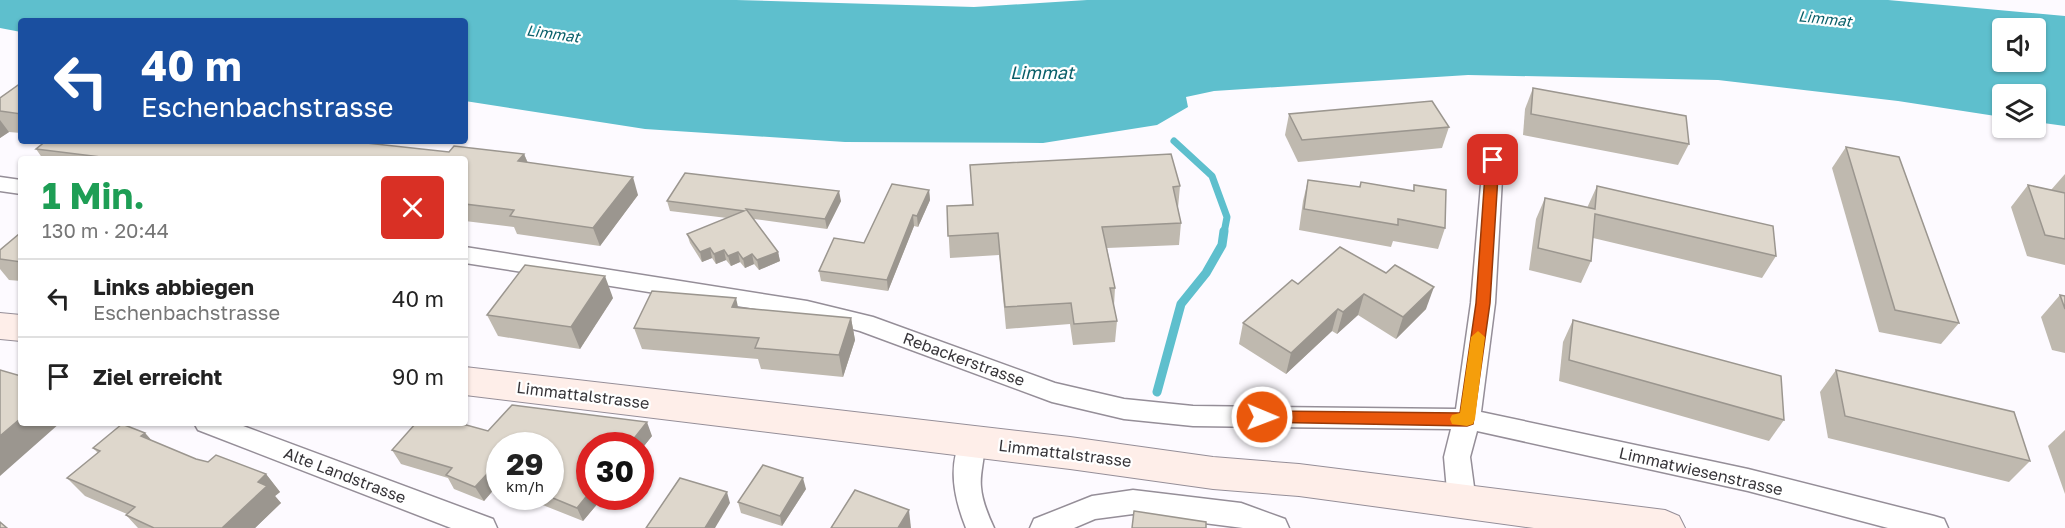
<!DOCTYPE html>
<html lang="de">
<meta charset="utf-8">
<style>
body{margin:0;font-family:"Golos Text",sans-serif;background:#f2f2f2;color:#222;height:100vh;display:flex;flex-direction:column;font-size:22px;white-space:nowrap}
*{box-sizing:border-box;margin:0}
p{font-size:20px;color:#767676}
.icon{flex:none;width:33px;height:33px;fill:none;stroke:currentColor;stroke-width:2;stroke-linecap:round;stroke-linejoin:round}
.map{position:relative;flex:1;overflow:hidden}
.side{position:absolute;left:18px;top:156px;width:450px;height:270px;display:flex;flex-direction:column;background:#fff;border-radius:6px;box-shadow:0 2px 4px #0004}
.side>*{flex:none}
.top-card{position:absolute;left:18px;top:18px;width:450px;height:126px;border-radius:6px;box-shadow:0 2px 4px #0004;background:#1a4fa0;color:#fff;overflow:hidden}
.buttons{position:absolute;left:1992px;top:18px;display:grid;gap:12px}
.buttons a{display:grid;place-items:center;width:54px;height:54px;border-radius:6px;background:#fff;box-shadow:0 2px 4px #0004;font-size:30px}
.speed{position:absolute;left:486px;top:432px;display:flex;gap:12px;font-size:30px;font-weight:700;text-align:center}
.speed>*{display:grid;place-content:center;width:78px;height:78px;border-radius:50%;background:#fff;box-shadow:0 2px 4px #0004;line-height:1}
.speed small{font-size:15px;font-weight:400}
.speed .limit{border:9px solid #d22;background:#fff;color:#111}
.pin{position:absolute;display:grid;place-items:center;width:51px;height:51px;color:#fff;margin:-26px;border-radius:12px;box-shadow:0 3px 9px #0006}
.me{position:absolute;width:66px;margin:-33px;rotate:91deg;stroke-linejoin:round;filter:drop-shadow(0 0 4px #0008)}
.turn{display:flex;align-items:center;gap:21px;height:126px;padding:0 24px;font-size:27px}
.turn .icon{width:78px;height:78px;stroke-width:2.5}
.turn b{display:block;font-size:42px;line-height:51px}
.round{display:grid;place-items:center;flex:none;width:63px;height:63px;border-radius:6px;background:#f2f2f2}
.head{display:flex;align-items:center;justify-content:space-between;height:102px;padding:0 24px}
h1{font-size:36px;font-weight:700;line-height:45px;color:#1e9e55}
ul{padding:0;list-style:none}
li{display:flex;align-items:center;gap:18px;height:78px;padding:0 24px;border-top:2px solid #e0e0e0}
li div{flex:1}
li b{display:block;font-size:22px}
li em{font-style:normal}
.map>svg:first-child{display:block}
.water{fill:#5ebfcd;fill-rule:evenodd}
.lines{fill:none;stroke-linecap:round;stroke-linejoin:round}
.stream-far1{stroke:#5ebfcd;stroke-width:7}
.stream{stroke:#5ebfcd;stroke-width:9}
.street-casing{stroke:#958e98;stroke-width:3}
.secondary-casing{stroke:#958e98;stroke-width:2}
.street{fill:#fff;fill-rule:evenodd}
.secondary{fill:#feeee9;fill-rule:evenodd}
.wall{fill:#bfb9af}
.shaded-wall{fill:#9b968f}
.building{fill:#ded7cc;stroke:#9b968f;stroke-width:1.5}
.route{fill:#ea580c;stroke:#983908;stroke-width:1.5}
.slow{fill:#f59e0b}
.labels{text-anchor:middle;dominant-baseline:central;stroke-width:4.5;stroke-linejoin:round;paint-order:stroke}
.far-water-label{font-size:15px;font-style:italic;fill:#095f69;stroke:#fff}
.street-label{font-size:16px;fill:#363438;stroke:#fff}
.water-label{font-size:18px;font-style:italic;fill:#095f69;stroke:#fff}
</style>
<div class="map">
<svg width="2065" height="528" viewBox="0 0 2065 528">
<rect width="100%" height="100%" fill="#fdfaff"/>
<path class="water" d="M0,0H736L974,7L1087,0H1888L2065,16V126L2036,122V94H2002V117L1898,101L1718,80L1468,75L1214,91L1186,97L1188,107L1157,125L1043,143L845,142L645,129L465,101V21H21V32L0,28ZM2002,28H2036V62H2002Z"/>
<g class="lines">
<path class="stream-far1" d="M1174,141L1212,176L1227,217L1224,233"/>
<path class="stream" d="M1157,392L1181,304L1206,273L1222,245L1224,231"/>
<g class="street-casing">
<g id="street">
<path d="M1493,155L1500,156L1503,161L1495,303L1481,412L1748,469L1934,516L1944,519L1948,528H1888L1748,491L1477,431L1470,457L1476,502L1472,510L1462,514L1452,510L1448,502L1444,457L1451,429L1193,426L1124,419L1052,402L860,331L807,317L465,263V247L807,301L873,317L1055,383L1124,399L1193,406L1456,409L1471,303L1483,161L1486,156Z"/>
<path d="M0,177L21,180V194L0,191Z"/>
<path d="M194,423H235L493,519L497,528H451L198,430Z"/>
<path d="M972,431L981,435C989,449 979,470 981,487C982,501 988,515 994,528H966C954,498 947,465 963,435Z"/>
<path d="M1133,490L1241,503L1285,519L1289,528H1243L1133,514L1095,519L1074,528H1030L1034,519L1092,496Z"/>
</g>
</g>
<g class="secondary-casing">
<g id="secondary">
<path d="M0,313L21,315V341L0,339Z"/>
<path d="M465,367L1070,437L1213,457L1299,464L1665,510L1679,516L1685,528H1534L1299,496L1213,489L1070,469L465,395Z"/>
</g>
</g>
<use href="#street" class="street"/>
<use href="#secondary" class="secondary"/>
</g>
<g class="wall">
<path d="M21,83V133L9,132L0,138V98Z"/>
<path d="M1533,88L1689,144L1678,165L1523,135L1525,109Z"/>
<path d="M1289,114L1449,127L1442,148L1298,162L1285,135Z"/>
<path d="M1846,147L1959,323L1941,344L1879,332L1832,168Z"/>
<path d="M36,149L449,152L524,154L528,163L638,195L600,246L517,234L514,227L465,221V159H43Z"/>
<path d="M2065,174V265L2027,256L2011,207L2028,185L2051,190Z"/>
<path d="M1308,180L1359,187L1361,182L1413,191L1414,185L1445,228L1438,249L1393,241L1391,247L1299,230L1303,201Z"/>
<path d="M1180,186L1178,208L1181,223L1179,245L1107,248L1115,288L1114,306L1117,321L1115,342L1073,345L1070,324L1006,329L999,255L950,258L947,206Z"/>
<path d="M1597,186L1776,256L1762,278L1593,238L1591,261L1581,283L1529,270L1536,219L1545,198L1587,208Z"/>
<path d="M929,190L930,200L918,227L914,226L888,291L821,281L819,271L864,243Z"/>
<path d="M667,201H841L827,229L754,219L778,252L780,261L759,270L754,264L745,268L740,262L731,266L726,260L716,264L712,258L702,262L690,243L687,234L727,218L670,211Z"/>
<path d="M21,234V281L9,280L0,269V250Z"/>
<path d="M1340,247L1426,309L1396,339L1358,315L1337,334L1332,331L1286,374L1239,344L1243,323L1298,284Z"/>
<path d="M2060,295L2065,296V353L2052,350L2041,317Z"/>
<path d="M613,298L580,349L498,336L487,315Z"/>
<path d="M738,308L851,318L855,340L843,377L761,369L758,359L642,349L634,328Z"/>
<path d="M1573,320L1784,420L1769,441L1559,381L1563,342Z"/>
<path d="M1836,370L2030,461L2009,482L1828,438L1820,392Z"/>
<path d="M2065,430V494L2048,446Z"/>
<path d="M488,431L652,436L640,451V446L590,496H604L583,521L520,496H550L500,446V489L496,487L484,501L454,489L448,478L401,464L392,450Z"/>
<path d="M145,433L152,441L196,459L208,462L266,474L280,492L275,496L281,503L255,528H138L126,515L127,514L85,496L67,478L98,453L93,448Z"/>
<path d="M806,489L782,526L741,513L738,502Z"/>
</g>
<g class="shaded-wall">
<path d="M0,120L9,132L0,138Z"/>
<path d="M524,154L531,171L518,161Z"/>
<path d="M633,177L638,195L600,246L593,228Z"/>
<path d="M929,190L930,200L918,227L917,216Z"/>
<path d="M839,191L841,201L827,229L825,219Z"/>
<path d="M913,215L914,226L888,291L887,280Z"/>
<path d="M710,248L712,258L702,262L700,252Z"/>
<path d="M724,250L726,260L716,264L714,254Z"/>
<path d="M738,252L740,262L731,266L728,256Z"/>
<path d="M778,252L780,261L759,270L757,260Z"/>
<path d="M752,254L754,264L745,268L743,259Z"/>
<path d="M605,276L613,298L580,349L571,327Z"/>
<path d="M1434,287L1426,309L1396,339L1403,317Z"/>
<path d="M1364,294L1358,315L1337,334L1343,312Z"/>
<path d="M736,298L741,320L732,307Z"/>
<path d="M1338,309L1332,331L1286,374L1291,353Z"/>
<path d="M851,318L855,340L843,377L839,355Z"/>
<path d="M21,418V423H60L0,476V436Z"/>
<path d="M647,422L652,436L640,451V446H628Z"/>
<path d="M145,433L161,451L141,436Z"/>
<path d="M488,473L496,487L484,501L475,487Z"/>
<path d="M266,474L280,492L275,496L281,503L255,528H222L258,482Z"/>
<path d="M803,478L806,489L782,526L780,516Z"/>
<path d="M590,492V496H604L583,521L577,508Z"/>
<path d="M727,492L730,503L715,528H705Z"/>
<path d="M909,510L911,528H898Z"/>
</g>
<g class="building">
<path d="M21,83V114L0,111V98Z"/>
<path d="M1533,88L1686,116L1689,144L1531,114Z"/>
<path d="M1432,101L1449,127L1302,140L1289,114Z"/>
<path d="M46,141H348L449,152L454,146L524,154L518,161L633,177L593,228L510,216L514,210L465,204V159H117L36,149Z"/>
<path d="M1846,147L1899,157L1959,323L1895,310Z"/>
<path d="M1171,154L1180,186L1173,187L1181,223L1102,227L1115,288H1110L1117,321L1074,324L1071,303L1005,307L998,233L948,236L947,206L973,205L970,165Z"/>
<path d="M685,173L839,191L825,219L746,209L778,252L757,260L752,254L743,259L738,252L728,256L724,250L714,254L710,248L700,252L687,234L744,211L667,201Z"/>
<path d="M1308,180L1360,187L1361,182L1414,191V185L1446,190L1445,228L1398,219V225L1304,209Z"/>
<path d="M892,184L929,190L917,216L913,215L887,280L819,271L834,238L864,243Z"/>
<path d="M2028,185L2065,193V239L2045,235Z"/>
<path d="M1597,186L1773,226L1776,256L1595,214L1591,261L1538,248L1545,198L1595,209Z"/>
<path d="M19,234H21V262L0,259V250Z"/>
<path d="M1340,247L1386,273L1395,265L1434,287L1403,317L1364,294L1343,312L1338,309L1291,353L1243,323L1292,280L1298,284Z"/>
<path d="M525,265L605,276L571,327L487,315Z"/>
<path d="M652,291L736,298L732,307L851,318L839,355L755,348L759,338L634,328Z"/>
<path d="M2060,295L2065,296V309Z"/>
<path d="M1573,320L1781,376L1784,420L1569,360Z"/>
<path d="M0,370L21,376V418L0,436Z"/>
<path d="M1836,370L2014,412L2030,461L1845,416Z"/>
<path d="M512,405L647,422L628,446H590V492L577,508L548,496H550V446H500V478L488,473L475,487L446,475L452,468L392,450L416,423H459L488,431Z"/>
<path d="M122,424L145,433L141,436L196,459L208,462L216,455L266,474L258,482L267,486L222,528H154L126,515L135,507L67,478L100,451L93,448Z"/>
<path d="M763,465L803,478L780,516L738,502Z"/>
<path d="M680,478L727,492L705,528H646Z"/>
<path d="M855,490L909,510L898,528H831Z"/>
<path d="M1134,511L1206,522V528H1132Z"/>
<path d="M0,522L7,528H0Z"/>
</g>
<path class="route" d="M1493,157L1499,160L1490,303L1473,424L1467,426L1256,422L1254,417L1256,413L1262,411L1460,413L1476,303L1486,160Z"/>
<path class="slow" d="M1478,331L1485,337L1475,419L1473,424L1467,426L1452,424L1450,419L1452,415L1460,413L1471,337Z"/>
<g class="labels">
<g class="far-water-label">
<text transform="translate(1825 18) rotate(6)">Limmat</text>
<text transform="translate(553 33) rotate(8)">Limmat</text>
</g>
<g class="street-label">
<text transform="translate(964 359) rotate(20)">Rebackerstrasse</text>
<text transform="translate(583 395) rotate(7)">Limmattalstrasse</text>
<text transform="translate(1065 453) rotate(7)">Limmattalstrasse</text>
<text transform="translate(1701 471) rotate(13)">Limmatwiesenstrasse</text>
<text transform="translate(345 475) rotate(21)">Alte Landstrasse</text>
</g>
<g class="water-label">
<text x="1042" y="72">Limmat</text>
</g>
</g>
</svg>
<div class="buttons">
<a><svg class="icon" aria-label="sound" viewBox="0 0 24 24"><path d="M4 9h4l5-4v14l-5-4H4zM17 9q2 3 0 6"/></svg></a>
<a><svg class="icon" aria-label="layers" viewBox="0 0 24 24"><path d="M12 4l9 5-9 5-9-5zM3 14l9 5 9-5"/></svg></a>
</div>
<div class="speed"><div>29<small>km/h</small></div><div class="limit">30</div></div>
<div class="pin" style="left:1493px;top:160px;background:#d93025"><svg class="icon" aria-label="arrive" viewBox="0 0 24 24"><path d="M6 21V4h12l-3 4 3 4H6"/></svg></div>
<svg class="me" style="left:1262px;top:417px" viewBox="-20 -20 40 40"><circle r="17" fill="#ea580c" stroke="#fff" stroke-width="3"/><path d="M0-11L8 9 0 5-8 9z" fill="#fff"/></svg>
<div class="top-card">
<div class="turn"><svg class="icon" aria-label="left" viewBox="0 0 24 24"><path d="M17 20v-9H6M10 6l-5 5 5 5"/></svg><div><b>40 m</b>Eschenbachstrasse</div></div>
</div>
<section class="side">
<div class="head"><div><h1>1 Min.</h1><p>130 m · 20:44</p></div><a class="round" style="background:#d93025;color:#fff"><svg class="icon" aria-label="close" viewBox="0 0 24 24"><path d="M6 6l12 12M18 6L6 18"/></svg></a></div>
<ul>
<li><svg class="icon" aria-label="left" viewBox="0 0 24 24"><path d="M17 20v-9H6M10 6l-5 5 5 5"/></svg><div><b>Links abbiegen</b><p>Eschenbachstrasse</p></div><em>40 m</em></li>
<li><svg class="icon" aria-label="arrive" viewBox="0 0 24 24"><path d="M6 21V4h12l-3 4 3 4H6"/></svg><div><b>Ziel erreicht</b></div><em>90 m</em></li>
</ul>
</section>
</div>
